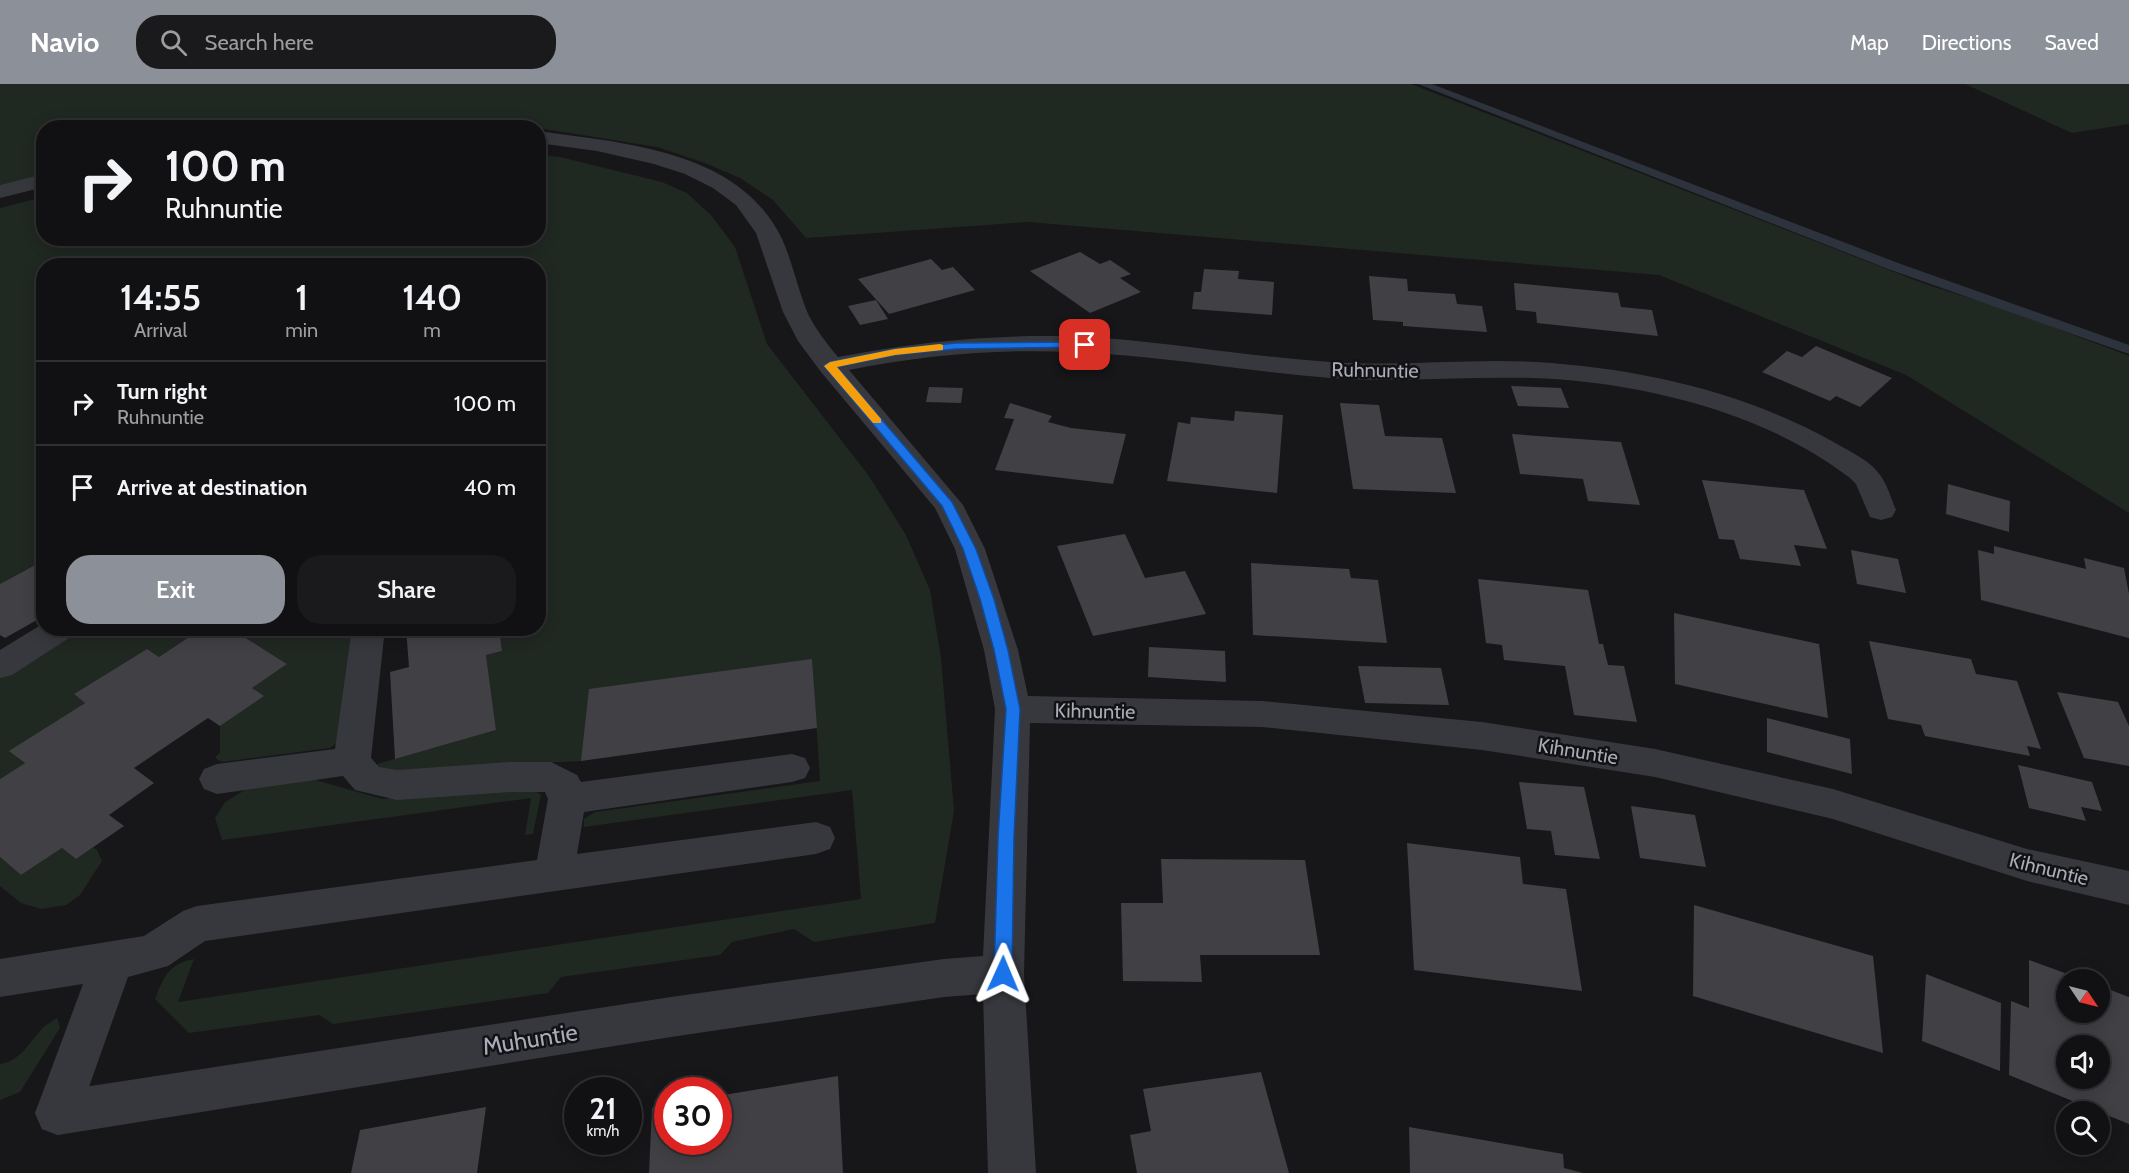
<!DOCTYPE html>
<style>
body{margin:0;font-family:Cabin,sans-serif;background:#1a191b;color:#f1f3f6;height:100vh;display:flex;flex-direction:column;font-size:22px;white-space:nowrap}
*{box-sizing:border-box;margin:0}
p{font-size:20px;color:#9c9d9f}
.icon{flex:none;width:33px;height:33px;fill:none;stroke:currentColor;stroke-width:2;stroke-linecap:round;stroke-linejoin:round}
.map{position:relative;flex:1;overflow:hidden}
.side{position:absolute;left:36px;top:174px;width:510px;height:378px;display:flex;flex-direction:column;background:#111012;border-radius:24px;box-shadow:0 3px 15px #0003,0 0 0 2px #303032}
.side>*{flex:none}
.guide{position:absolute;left:36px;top:36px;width:510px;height:126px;border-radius:24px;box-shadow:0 3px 15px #0003,0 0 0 2px #303032;background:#111012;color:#f1f3f6;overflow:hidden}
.needle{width:39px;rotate:125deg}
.fabs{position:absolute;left:2056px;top:885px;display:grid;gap:12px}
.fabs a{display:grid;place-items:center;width:54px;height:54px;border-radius:50%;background:#111012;box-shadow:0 3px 15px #0003,0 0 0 2px #303032;font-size:30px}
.speed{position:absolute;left:564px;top:993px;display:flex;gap:12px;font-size:30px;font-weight:700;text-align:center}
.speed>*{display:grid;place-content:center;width:78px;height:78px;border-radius:50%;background:#111012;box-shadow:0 3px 15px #0003,0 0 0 2px #303032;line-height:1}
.speed small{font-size:15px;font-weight:400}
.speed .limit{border:9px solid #d22;background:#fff;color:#111}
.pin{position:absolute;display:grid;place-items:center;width:51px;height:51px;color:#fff;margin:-26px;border-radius:12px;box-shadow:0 3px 9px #0006}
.me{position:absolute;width:66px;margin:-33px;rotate:1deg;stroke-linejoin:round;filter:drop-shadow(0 0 4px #0008)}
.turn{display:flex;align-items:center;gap:21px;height:126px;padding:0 30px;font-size:27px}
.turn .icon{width:78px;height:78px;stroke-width:2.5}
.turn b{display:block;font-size:42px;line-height:51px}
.eta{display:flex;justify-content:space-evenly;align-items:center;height:102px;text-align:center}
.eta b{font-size:36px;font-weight:600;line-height:42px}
.primary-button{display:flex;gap:12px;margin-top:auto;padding:12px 30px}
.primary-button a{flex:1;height:69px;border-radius:24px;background:#8c9099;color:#fff;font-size:24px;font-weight:600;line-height:69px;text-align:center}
.primary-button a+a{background:#1a191b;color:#f1f3f6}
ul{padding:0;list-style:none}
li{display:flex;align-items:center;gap:18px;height:84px;padding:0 30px;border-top:2px solid #303032}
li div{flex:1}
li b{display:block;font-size:22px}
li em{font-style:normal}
header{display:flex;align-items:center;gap:36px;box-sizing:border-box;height:84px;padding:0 30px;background:#8c9099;color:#fff}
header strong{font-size:28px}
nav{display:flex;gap:33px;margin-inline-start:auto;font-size:21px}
.search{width:420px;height:54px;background:#1a191b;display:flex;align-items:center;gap:15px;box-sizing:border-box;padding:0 21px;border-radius:24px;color:#9c9d9f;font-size:22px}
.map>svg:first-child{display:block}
.green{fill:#202822}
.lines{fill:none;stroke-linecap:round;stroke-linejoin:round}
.stream{fill:#2d333c;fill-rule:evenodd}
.building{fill:#414045;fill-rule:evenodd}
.service{fill:#37383d;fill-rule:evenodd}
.minor{fill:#37383d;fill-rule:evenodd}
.route{fill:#1a73e8;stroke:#114b97;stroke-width:1.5}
.slow{fill:#f59e0b}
.labels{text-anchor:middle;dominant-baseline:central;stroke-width:5;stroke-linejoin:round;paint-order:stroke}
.street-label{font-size:20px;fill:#a9abb8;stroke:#121113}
.near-street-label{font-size:24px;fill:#a9abb8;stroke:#121113}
</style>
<header>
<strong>Navio</strong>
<div class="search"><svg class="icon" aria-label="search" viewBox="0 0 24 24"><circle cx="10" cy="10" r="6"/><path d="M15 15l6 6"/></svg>Search here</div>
<nav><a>Map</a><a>Directions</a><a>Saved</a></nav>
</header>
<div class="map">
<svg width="2129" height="1089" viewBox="0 0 2129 1089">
<rect width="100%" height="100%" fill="#171618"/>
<g class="green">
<path d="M0,0H1411L1925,200L2008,226L2129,272V429L1906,291L1659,191L1028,138L806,154L773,116L740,94L705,79L657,63L538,44L458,39L324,44H44L43,91L0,101Z"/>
<path d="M1965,0H2129V40L2072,49Z"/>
<path d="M539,71L560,73L662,98L687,109L711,131L735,163L767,260L869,392L906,451L930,506L941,574L954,727L935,839L814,858L794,845L732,858L720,871L561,893L548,909L333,940L319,931L189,949L155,915C163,894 169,879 194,875L178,918L861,815L852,706L584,743V735L595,728L820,697L812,575L581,677L381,687L377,680L496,646L486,571L502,567L499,545L538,544V182H44L43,476L0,500V124L43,113L44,154H538Z"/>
<path d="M72,545H203L159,573L147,565L74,610L85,619L10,667L25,679L0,695V592Z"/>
<path d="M231,545H351C351,578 362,645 330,664L222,678L215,674L220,668V642L263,612L252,604L287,580Z"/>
<path d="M312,695L382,715L517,702L534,706L541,711L533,750L525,751L531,714L222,756L215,734L225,718L245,706Z"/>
<path d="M93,763L97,766L102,777L80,811L66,821L41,825L21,819L0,802V773L21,791L62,764L76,775Z"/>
<path d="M57,934L60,944L20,1008L0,1016V980C20,977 28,960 41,946C45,941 51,938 57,934Z"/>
</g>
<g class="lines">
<path class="stream" d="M1418,0H1432L1898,179L2129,261V270L1888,185Z"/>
</g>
<g class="building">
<path d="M1080,168L1100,180L1110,176L1131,190L1120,194L1141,208L1090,229L1030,187Z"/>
<path d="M931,175L942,186L953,183L975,206L889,230L858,195Z"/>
<path d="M1204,185L1239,187L1238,195L1274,198L1272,231L1192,225L1194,208H1201Z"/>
<path d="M1369,192L1407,195L1408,207L1455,210L1457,220L1482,222L1487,248L1403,242V238L1373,236Z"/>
<path d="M1514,199L1618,209L1621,223L1652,226L1658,252L1537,239L1536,228L1516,226Z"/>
<path d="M876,216L888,235L860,241L848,222Z"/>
<path d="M1816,262L1892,294L1860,323L1836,312L1830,317L1762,288L1787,267L1802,273Z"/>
<path d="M1511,302L1561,304L1569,324L1518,322Z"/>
<path d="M929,303L963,304L961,319L926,318Z"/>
<path d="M1010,319L1052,332L1048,338L1071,344L1126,350L1113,400L995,386L1014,335L1004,334Z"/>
<path d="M1340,319L1379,321L1385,352L1442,354L1456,409L1353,405Z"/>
<path d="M1235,327L1283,331L1277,409L1167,397L1178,338L1190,340L1191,333L1234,337Z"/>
<path d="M1512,350L1621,358L1640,421L1588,417L1583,395L1520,390Z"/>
<path d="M1702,396L1804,406L1827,465L1794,461L1801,482L1740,475L1734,456L1719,455Z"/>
<path d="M1948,400L2010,417L2009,448L1946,430Z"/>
<path d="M1125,450L1145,494L1185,487L1206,530L1093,552L1057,462Z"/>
<path d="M1994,462L2086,485L2084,474L2124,484L2129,510V554L1981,516L1978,466L1994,470Z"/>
<path d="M1851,466L1898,475L1906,509L1857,500Z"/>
<path d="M44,476V532L5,554L0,551V500Z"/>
<path d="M1251,479L1349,485L1351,494L1378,496L1387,559L1253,551Z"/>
<path d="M1478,495L1588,506L1599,560H1603L1608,581L1624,582L1637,638L1574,631L1565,582L1504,576L1502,561L1486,559Z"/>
<path d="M1674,529L1819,560L1828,634L1675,600Z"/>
<path d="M203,544H230L287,580L252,604L264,612L220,642L208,634L134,684L154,699L109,731L124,742L76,775L62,764L21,791L0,773V695L25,679L9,667L85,619L74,610L147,565L159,573Z"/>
<path d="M406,544H499L502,567L486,571L496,646L395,675L390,588L409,583Z"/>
<path d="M1869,557L1971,575L1976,590L2017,597L2041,665L2027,662L2030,672L1925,652L1921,641L1888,635Z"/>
<path d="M1149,563L1225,567L1226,598L1148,593Z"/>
<path d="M812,575L817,644L581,677L589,605Z"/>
<path d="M1358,582L1441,584L1449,621L1365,619Z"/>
<path d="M2057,608L2118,618L2129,642V682L2084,674Z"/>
<path d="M1767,634L1850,655L1852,690L1767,668Z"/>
<path d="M2018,681L2092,698L2102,727L2081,723L2086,737L2029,724Z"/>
<path d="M1519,698L1584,703L1600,775L1555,771L1551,747L1527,745Z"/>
<path d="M1631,722L1695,731L1706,783L1640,774Z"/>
<path d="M1407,759L1520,773L1523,800L1566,805L1582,907L1414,886Z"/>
<path d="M1161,775L1305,776L1320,871H1200L1202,898L1123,897L1121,819H1163Z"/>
<path d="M1694,821L1873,872L1883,969L1693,912Z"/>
<path d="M2029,876L2081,895L2067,896V928H2100V902L2129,913V1040L2009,991L2011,917L2029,924ZM2067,962H2100V994H2067Z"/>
<path d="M1926,890L2001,919L2000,987L1922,957Z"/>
<path d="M1261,988L1289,1089H1137L1130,1051L1151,1047L1143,1005Z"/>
<path d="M838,992L843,1089H649L652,1024L668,1021V1058H718V1012Z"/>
<path d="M486,1023L477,1089H351L360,1046Z"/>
<path d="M1409,1043L1563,1070L1564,1084L1583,1089H1410Z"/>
</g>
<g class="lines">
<g class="service">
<path d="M44,539V544H76L72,552L12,591L0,594V566Z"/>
<path d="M352,544H385L371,674L379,683L397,686L510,678H551L577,691L581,698L792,670L805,674L810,684L805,694L792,698L584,728L577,770L816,738L830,743L835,754L830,765L816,770L205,857L168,882L128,893L74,1045L58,1051L42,1045L35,1029L83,900L0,913V875L144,852L183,827L197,822L537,776L548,715L545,708H510L397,716L355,706L343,692L217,710L204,705L199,695L204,685L217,680L335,665Z"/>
</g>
<g class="minor">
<path d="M538,47C623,59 740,66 782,155C793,179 798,207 809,232C817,247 827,260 838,273C926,256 1014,248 1104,254C1179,260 1255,273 1330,278C1399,283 1468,274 1536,278C1637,284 1741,307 1830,356C1845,365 1864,373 1876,386C1887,398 1890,412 1896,426L1892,433L1881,436L1870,433L1856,400L1850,394C1765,328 1637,297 1531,294C1464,292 1397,299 1330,294C1255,288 1180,275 1105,270C1020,263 933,269 849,286L963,421L985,465L1018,566L1028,612L1262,617L1482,638L1655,665L1833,705L2027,765L2129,787V821L2027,797L1833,735L1655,693L1482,666L1262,643L1030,639L1024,890L1036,1089H988L983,910L944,913L671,953L58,1051L42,1045L35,1029L42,1013L58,1007L671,913L944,875L983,872L995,625L984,566L955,465L935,424L821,288L798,257L783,228L756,149L736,121L713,104L685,90L654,80L597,67L538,59Z"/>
<path d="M44,90V103L0,114V101Z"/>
</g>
</g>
<path class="route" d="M1085,258L1089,259V263L956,265L895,271L837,283L952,418L976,465L994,515L1008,566L1020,625L1014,753L1012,890L1009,896L1003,898L997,896L994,890L998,753L1006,625L994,566L980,515L963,465L942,422L824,282L830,278L895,265L956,259Z"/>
<path class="slow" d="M940,260L943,261V266L895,271L837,283L881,335V339H873L824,282L830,278L895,265Z"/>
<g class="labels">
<g class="street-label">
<text transform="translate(1375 286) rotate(1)">Ruhnuntie</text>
<text transform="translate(1095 627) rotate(1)">Kihnuntie</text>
<text transform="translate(1578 667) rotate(9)">Kihnuntie</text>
<text transform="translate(2049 785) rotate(14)">Kihnuntie</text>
</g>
<g class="near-street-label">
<text transform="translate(530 955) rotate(-9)">Muhuntie</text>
</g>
</g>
</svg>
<div class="fabs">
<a><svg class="needle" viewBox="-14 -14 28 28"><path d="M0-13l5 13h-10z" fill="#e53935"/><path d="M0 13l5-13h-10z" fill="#9c9d9f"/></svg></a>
<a><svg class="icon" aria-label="sound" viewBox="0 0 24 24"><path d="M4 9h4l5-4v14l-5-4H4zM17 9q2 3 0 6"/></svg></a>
<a><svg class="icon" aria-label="search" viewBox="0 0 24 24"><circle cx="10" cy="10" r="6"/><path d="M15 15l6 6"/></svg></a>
</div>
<div class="speed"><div>21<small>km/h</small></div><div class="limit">30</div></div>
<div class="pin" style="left:1085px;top:261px;background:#d93025"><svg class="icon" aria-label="arrive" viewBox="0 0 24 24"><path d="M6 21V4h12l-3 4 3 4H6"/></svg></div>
<svg class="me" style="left:1003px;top:890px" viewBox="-20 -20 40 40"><path d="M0-17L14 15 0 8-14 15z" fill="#1a73e8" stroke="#fff" stroke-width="4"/></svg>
<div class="guide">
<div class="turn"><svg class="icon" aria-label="right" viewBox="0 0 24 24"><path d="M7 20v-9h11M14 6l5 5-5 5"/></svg><div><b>100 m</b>Ruhnuntie</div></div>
</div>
<section class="side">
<div class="eta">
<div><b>14:55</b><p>Arrival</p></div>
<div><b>1</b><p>min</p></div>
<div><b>140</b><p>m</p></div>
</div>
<ul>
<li><svg class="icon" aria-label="right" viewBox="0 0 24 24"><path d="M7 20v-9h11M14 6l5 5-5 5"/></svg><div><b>Turn right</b><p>Ruhnuntie</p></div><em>100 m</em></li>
<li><svg class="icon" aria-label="arrive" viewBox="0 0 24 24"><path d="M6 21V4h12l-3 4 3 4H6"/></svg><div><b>Arrive at destination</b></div><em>40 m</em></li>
</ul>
<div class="primary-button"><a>Exit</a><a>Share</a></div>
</section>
</div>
